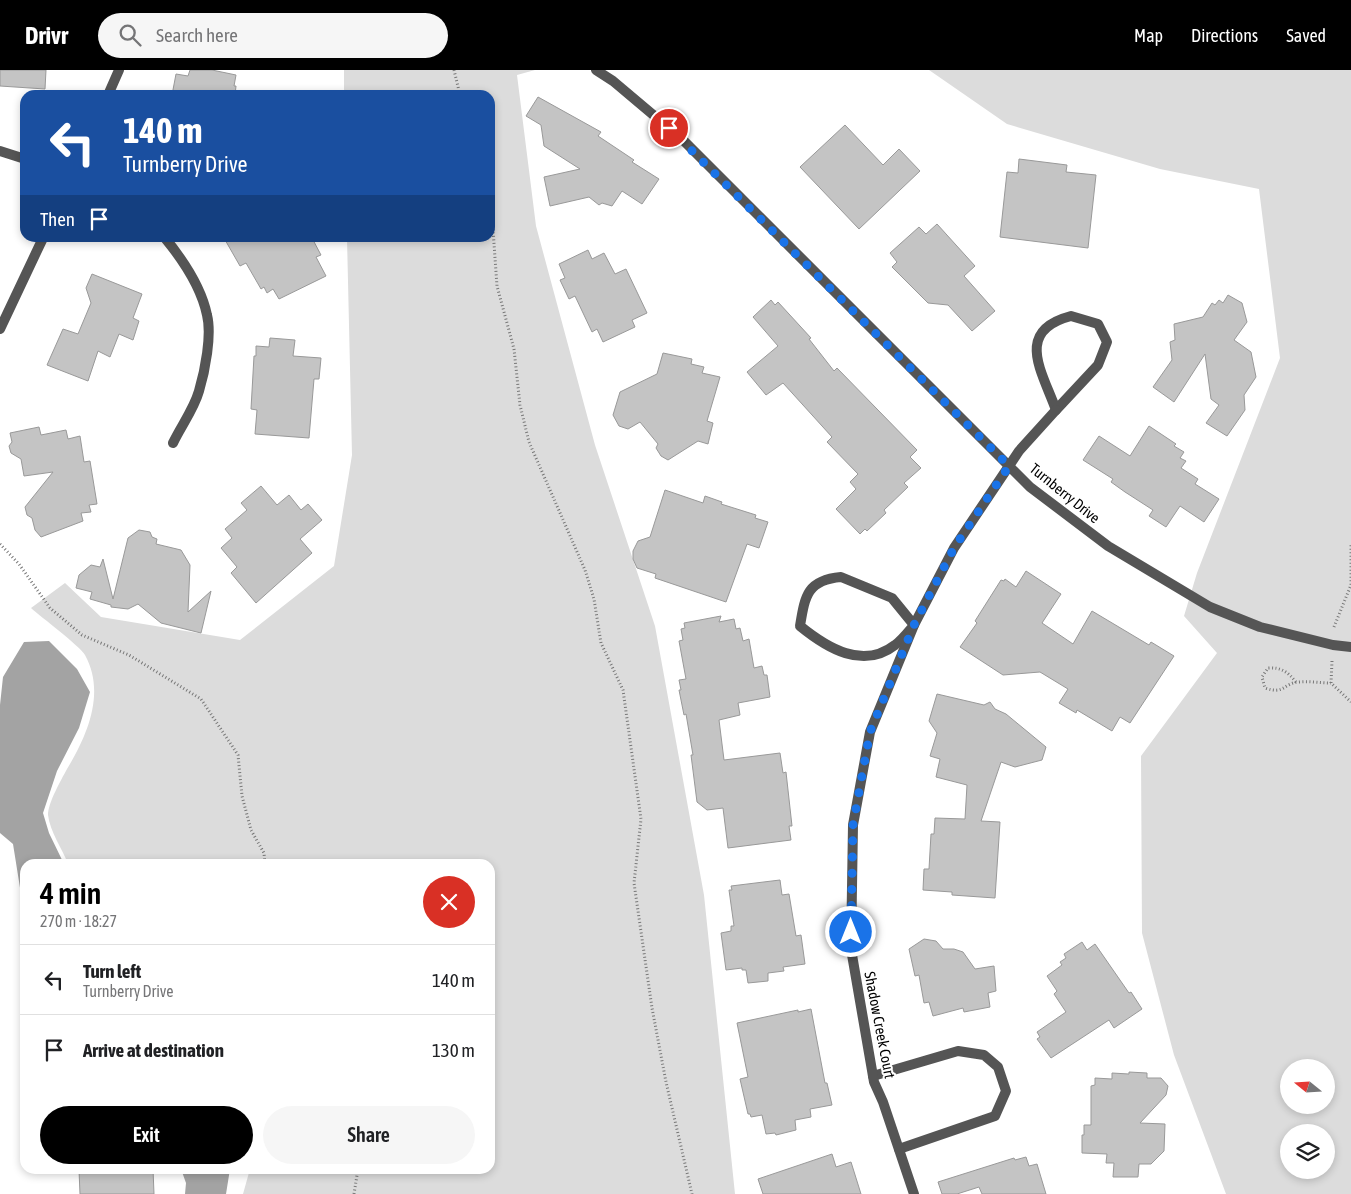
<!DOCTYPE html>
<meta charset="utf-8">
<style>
body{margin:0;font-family:"Asap Condensed",sans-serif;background:#f6f6f6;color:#202124;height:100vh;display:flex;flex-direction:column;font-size:19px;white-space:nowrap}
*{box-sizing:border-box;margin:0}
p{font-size:16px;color:#757577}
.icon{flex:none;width:28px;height:28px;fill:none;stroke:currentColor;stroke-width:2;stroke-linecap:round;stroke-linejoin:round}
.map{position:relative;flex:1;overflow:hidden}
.drawer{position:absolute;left:20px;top:789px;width:475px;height:315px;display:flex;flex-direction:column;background:#fff;border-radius:15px;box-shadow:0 2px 8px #0003}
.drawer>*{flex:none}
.top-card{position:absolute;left:20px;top:20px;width:475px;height:152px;border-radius:15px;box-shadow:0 2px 8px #0003;background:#1a4fa0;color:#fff;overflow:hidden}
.needle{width:32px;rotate:288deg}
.fabs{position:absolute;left:1280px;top:989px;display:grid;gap:10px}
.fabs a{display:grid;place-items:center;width:55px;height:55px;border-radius:50%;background:#fff;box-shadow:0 2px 8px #0003;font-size:25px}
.pin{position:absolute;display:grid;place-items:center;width:42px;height:42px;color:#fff;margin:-21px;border:2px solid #fff;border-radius:50%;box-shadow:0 1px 5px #0007}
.me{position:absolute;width:55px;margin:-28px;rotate:0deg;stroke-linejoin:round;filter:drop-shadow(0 0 4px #0008)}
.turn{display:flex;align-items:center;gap:18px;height:105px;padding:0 20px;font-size:22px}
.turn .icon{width:65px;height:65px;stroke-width:2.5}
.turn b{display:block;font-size:35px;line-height:42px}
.then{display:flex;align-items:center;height:48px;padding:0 20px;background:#0003;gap:10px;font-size:19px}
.round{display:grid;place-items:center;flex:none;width:52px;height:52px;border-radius:26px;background:#f6f6f6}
.overview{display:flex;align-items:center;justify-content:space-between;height:85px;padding:0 20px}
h1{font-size:30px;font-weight:600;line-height:38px;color:#000}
.action{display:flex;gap:10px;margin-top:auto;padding:10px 20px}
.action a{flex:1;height:58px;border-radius:30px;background:#000;color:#fff;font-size:20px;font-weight:600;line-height:58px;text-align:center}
.action a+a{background:#f6f6f6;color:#202124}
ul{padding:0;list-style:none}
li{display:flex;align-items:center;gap:15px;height:70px;padding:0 20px;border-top:1px solid #e0e0e0}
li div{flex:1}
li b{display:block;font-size:19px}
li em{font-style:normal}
header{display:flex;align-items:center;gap:30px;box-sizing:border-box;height:70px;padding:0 25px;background:#000;color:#fff}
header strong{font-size:24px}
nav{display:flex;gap:28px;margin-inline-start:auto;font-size:18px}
.search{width:350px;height:45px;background:#f6f6f6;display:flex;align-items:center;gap:12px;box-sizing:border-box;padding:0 18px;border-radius:28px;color:#757577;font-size:19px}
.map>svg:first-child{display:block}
.green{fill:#dcdcdc;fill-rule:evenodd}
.water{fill:#a3a3a3}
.building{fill:#c4c4c4;stroke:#999}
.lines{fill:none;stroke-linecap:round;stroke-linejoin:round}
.path{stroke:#777;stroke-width:3;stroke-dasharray:1 2.5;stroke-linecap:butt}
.service{stroke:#555;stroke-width:10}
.minor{stroke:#555;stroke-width:10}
.route{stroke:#1a73e8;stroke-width:9;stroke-dasharray:0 16.2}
.labels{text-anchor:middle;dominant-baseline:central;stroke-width:4;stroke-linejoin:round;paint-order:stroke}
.street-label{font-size:15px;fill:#000;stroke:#fff}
</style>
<header>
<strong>Drivr</strong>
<div class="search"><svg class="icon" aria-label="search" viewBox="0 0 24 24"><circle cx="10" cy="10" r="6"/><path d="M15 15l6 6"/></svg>Search here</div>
<nav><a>Map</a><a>Directions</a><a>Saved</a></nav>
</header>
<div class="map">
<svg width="1351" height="1124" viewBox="0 0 1351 1124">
<rect width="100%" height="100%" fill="#fff"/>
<g class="green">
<path d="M344,0H535L517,5L536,156L595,375L655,556L704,825L735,1124H243L250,1099H490V794H68C62,778 50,762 48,745C48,733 61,710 67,699C87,666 106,623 85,585C80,576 41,547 31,538L65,513L101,547L240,570L334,496L352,385L347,168H490V25H344Z"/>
<path d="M929,0H1351V1124H1226L1174,985L1142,863L1141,686L1217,583L1184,546L1197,503L1280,288L1259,119L1160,99L1007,54ZM1289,998H1326V1035H1289ZM1289,1062H1326V1100H1289Z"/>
</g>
<g class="water">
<path d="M49,571L77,599L90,622L79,658L57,701L43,743L49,763L64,794H25V849L13,774L0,763V635L3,607L24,572Z"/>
<path d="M181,1099H230L226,1124H185L186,1113Z"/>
</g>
<g class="building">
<path d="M0,0H46L45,19L0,16Z"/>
<path d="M190,0H212L236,5L234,16H236L235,25H172L176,4L188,6Z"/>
<path d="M538,27L601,62L598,66L634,90L632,92L659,109L642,134L622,121L612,136L602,133L599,135L589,127L550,136L544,107L580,99L544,76L541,55L526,46Z"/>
<path d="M845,55L883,95L899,79L920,101L859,159L800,97Z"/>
<path d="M1019,89L1067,95L1066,102L1096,105L1088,178L1000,167L1007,102L1018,103Z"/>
<path d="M937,154L975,196L964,206L995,241L972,261L948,235L928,233L892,197L897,192L890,183L919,157L926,164Z"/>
<path d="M224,168H312L321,185L316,187L326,206L279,229L273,219L267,223L264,217L261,219L246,193L240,196Z"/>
<path d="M588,180L592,189L604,183L615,204L626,199L647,243L632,250L635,257L603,272L597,259L592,262L575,226L569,229L560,210L565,208L559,194Z"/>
<path d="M92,204L142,224L133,248L139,251L133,270L119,264L110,287L98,281L88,311L47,295L63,259L78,264L91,233L86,218Z"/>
<path d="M1228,225L1242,233L1247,252L1234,270L1251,282L1256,307L1244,325L1245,340L1227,366L1206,353L1219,335L1211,329L1205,284L1174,332L1153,317L1172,290L1170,272L1175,270L1174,254L1203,247L1212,233L1215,235L1219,230L1223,233Z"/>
<path d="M771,230L775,235L778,232L811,268L809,269L834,301L837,298L917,380L910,387L921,398L904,413L908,417L884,440L886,443L867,461L865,459L860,464L836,439L856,419L850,412L858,404L827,372L832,367L783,313L766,325L747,302L778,276L753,247Z"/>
<path d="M270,268L295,270L293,286L321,288L319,309H314L309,368L255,364L257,340L251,339L254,286H256V276L269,277Z"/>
<path d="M663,283L692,289L691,294L704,297L702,303L720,307L707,351L713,353L708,374L698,371L668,390L661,386L656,378L658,374L640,352L628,359L619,356L613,345L620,322L657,304Z"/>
<path d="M1149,356L1176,374L1174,376L1184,382L1180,388L1186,391L1181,398L1198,409L1195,414L1219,429L1204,452L1180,436L1166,457L1149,446L1153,440L1125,422L1111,412L1113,409L1083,390L1099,366L1130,386Z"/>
<path d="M39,357L41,365L66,360L68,369L80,366L84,392L90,391L97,434L89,435L91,442L81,443L83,451L41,467L35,460L32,448L27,445L25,437L53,402L24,406L21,389L11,383L9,376L12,372L10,363Z"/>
<path d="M261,416L277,435L289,425L301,440L308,434L322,450L300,469L312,483L256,533L231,503L237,497L221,478L232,468L225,459L247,440L241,433Z"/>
<path d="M665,420L703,433L705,426L722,432L721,434L756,445L755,448L768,452L759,478L747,474L726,532L655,508L656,504L637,498L633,489V481L638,471L650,467Z"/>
<path d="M139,460L150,462L152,467L157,469L156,474L181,480L190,495L188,542L211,521L201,563L161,553L138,534L128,539L111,537V535L90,529L92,522L76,518L79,505L91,495L100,497L103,489L113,529L128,468Z"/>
<path d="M1026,501L1061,524L1042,553L1073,574L1092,541L1149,575L1151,572L1174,586L1130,653L1120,647L1112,661L1077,640L1076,643L1059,633L1068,619L1040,602L1003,605L960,577L977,553L975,551L1001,510L1004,511L1005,509L1016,517Z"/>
<path d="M721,546L719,552L734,549L736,559L740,558L743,571L749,569L754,598L762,596L764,605H767L770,627L738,633L740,645L719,650L724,690L780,683L783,703L786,702L792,756H789L791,770L728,778L723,738L707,740L697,732L691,685H693L686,644L684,645L679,620H681L679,610L686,609L679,571L683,570L681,559L685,558L684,553Z"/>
<path d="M937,624L984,635L990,632L995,639L1006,644L1046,677L1042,690L1015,697L1001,692L981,751L1000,752L995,828L952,825V822L923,820L924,799H929L931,764H934L935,748L965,749L967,715L936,707L940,689L930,686L937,663L929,651Z"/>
<path d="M780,810L782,825L789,824L796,866L801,865L805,894L783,897L784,901L768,903V911L748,913L746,900H742V898L726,900L721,863L731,861V856H734L729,820H732L731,816Z"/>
<path d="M924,869L936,871L943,879H954L963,882L975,899L994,896L996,921L988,923L990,937L964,942L963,938L933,946L929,932L924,933L919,905L915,906L909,879Z"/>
<path d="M1082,872L1087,880L1095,874L1129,923L1131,922L1142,939L1114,958L1109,950L1051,988L1037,969L1040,967L1037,962L1066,942L1054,924L1057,921L1047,906L1062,895L1060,892L1066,888L1064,884Z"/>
<path d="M811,939L825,1013H827L832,1035L810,1039L811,1047L795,1050L796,1060L776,1065L775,1063L766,1064L762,1045L751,1047L750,1044H748L740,1009L748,1007L737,953L798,940V942Z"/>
<path d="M1129,1002L1147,1003V1008H1161L1168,1016L1166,1025L1140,1053L1165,1054L1164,1081L1151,1094H1139L1138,1107H1113L1114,1093H1106L1107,1084L1082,1083V1065H1084V1055H1091V1016L1095,1015V1008L1112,1009V1003L1129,1004Z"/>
<path d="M832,1084L836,1097L851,1092L861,1124H763L758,1109Z"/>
<path d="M1026,1087L1029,1096L1037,1094L1046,1124H982L979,1117L957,1124H942L938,1112L1014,1088L1015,1090Z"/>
<path d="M112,1099H153L154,1124H80L79,1100Z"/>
</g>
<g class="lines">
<g class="path">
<path d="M454,0L460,25"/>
<path d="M490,117L497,216L514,279L520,335L529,372L585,500L594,529L601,573L623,620L641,749L634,813L652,938L666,1012L692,1124"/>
<path d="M0,474L19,494L50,538L82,565L129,585L201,629L238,685L242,726L251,760L264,783L265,794"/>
<path d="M1334,557L1351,515V474"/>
<path d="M1332,591L1331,613L1351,632"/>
<path d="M1296,612C1288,602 1281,597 1268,598L1262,607L1265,618C1285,625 1283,613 1299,612C1309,611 1320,613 1331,613"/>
<path d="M354,1124L358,1099"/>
</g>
<path class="service" d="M873,1006L958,981L984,985L998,997L1006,1021L995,1046L899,1079"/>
<g class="minor">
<path d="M596,0L613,11L683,70L1030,417L1108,476L1210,537L1260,557L1333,575L1351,577"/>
<path d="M108,25L119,0"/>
<path d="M0,81L25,89"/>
<path d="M165,168C183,190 201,216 207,245C212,265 205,301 199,321C194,339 181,356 173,373"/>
<path d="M1071,246L1098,254L1107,272L1098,295L1056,340C1042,301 1014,261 1071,246Z"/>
<path d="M0,259L43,168"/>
<path d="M841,507L892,528L914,555C908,562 902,570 895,575C863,600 827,578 800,556C805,526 807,510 841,507Z"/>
<path d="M914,1124L883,1032L874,1012L851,879L853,755L870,662L914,555L954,478L1019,381L1056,340"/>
</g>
</g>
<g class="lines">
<path class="route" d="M669,58L1009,396L954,478L914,555L870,662L853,755L851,862"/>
</g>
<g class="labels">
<g class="street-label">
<text transform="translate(1065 423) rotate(39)">Turnberry Drive</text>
<text transform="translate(880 955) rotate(79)">Shadow Creek Court</text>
</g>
</g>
</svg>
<div class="fabs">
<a><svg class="needle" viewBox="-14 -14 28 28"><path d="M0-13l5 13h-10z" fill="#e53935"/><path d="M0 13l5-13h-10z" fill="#757577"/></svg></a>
<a><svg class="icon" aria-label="layers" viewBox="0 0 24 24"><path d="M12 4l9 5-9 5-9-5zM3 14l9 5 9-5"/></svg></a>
</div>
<div class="pin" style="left:669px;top:58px;background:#d93025"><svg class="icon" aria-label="arrive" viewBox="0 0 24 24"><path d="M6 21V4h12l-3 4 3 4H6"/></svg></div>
<svg class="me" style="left:851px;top:862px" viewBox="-20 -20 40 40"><circle r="17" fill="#1a73e8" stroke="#fff" stroke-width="3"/><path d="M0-11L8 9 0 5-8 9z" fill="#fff"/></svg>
<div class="top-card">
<div class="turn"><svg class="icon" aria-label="left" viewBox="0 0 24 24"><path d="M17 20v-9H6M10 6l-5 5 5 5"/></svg><div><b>140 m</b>Turnberry Drive</div></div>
<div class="then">Then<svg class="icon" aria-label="arrive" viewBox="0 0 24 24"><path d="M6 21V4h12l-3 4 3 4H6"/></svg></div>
</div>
<section class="drawer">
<div class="overview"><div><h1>4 min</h1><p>270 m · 18:27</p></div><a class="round" style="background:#d93025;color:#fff"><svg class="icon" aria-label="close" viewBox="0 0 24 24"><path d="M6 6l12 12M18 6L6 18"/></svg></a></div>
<ul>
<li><svg class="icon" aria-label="left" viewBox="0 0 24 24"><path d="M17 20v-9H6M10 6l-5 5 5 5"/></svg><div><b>Turn left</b><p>Turnberry Drive</p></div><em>140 m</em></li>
<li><svg class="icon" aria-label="arrive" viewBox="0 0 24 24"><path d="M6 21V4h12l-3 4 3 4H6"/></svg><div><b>Arrive at destination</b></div><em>130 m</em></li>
</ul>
<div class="action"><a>Exit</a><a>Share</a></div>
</section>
</div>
